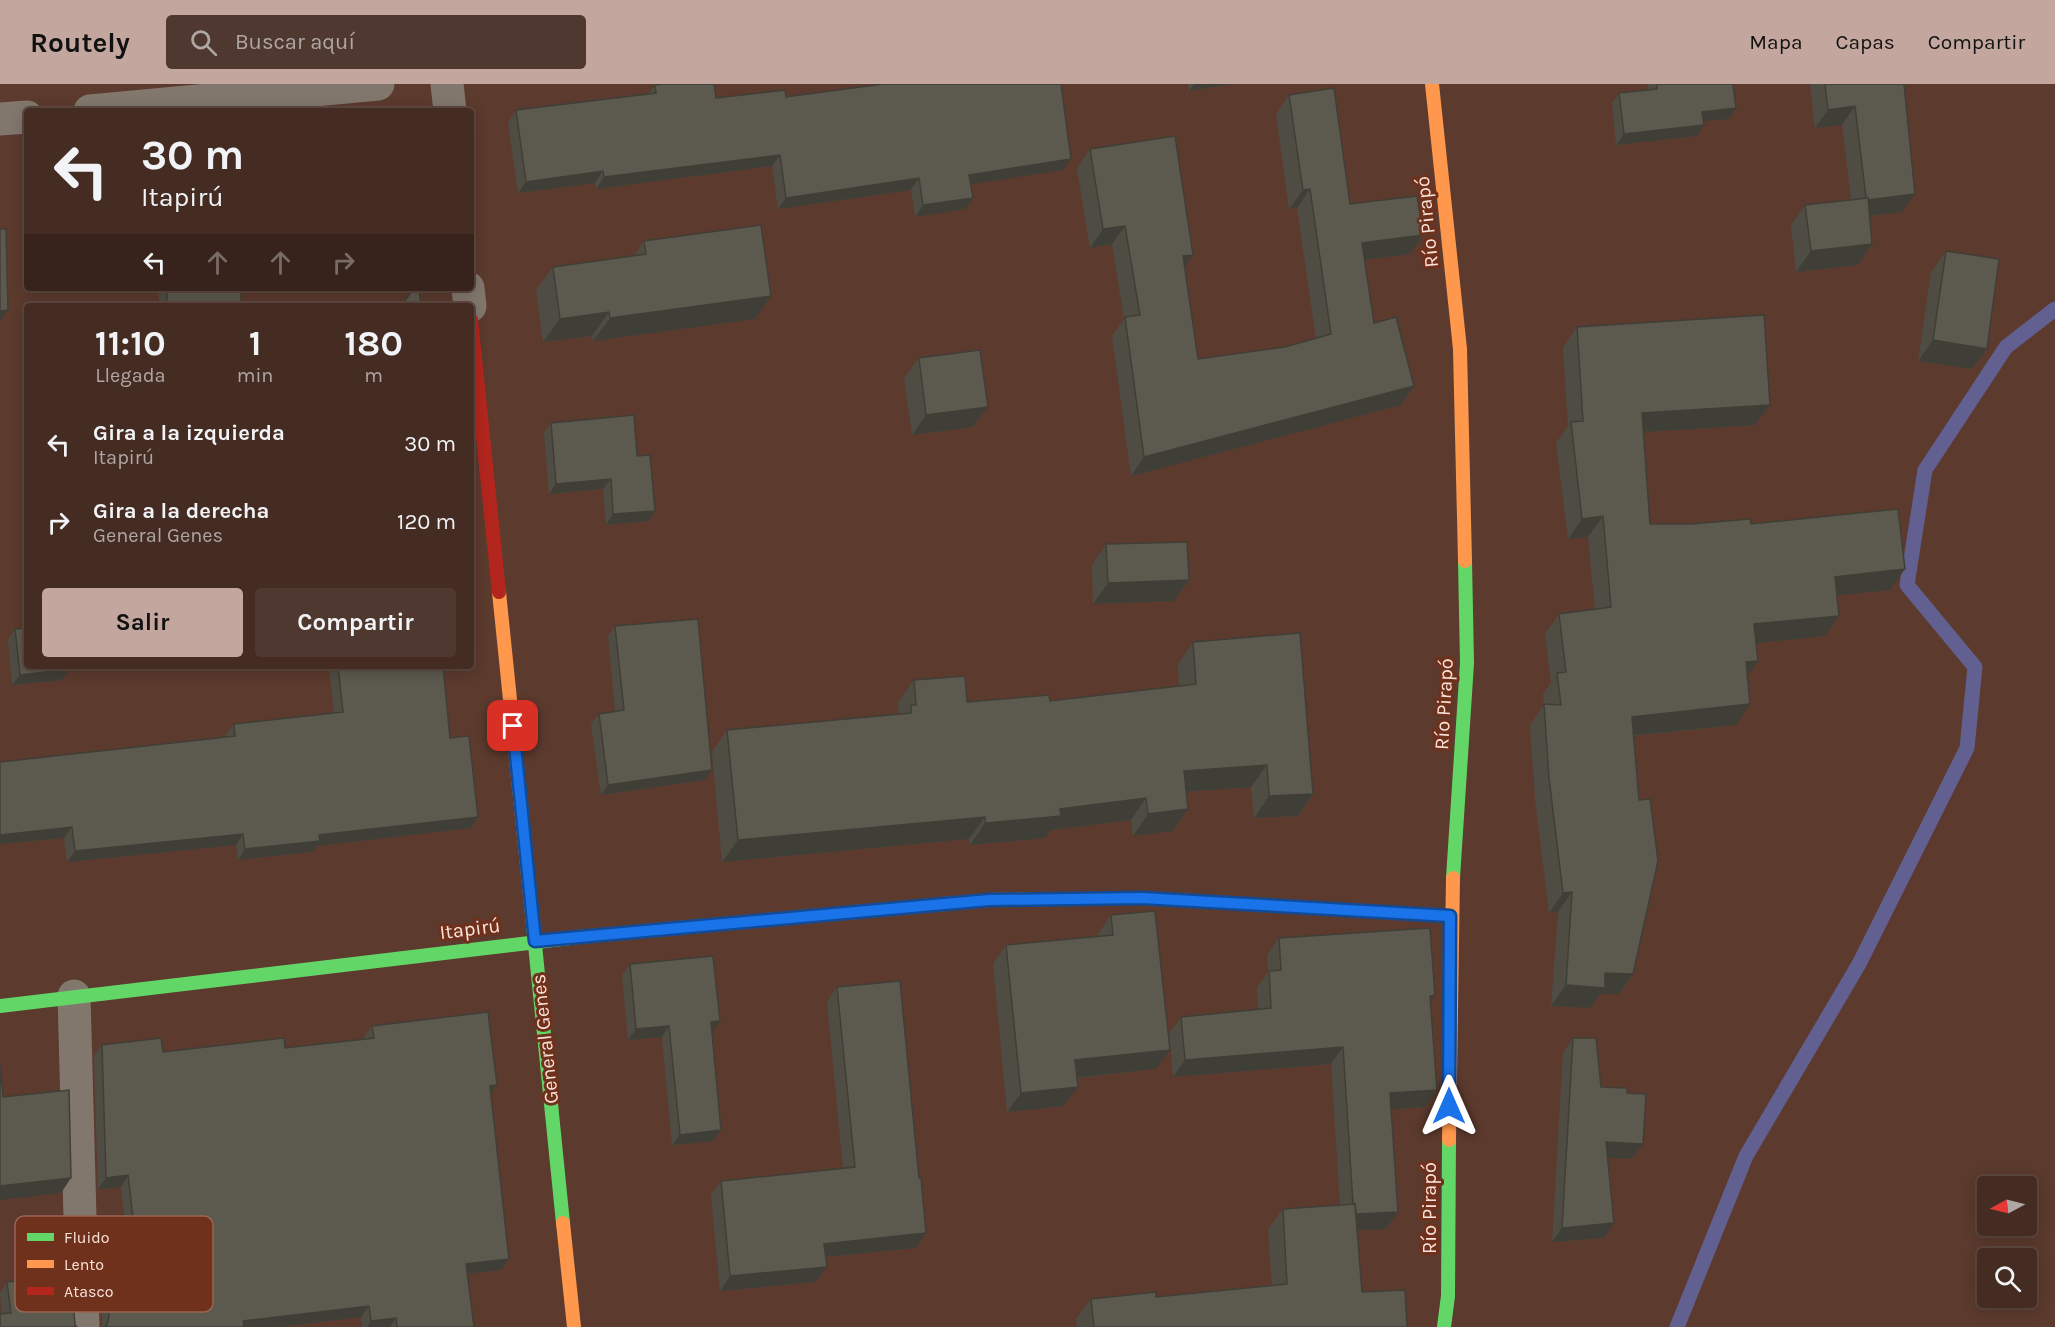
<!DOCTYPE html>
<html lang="es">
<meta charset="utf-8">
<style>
body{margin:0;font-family:Karla,sans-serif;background:#4f382f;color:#f1f3f6;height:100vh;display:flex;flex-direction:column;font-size:22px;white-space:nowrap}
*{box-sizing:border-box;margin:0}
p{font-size:20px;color:#b0a7a5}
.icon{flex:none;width:33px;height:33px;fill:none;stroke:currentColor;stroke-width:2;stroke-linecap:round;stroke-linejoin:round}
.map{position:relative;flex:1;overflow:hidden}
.drawer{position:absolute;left:24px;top:219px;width:450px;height:366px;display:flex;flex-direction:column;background:#452c22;border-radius:6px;box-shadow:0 3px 15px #0003,0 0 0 2px #5d4840}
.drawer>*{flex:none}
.top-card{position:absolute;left:24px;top:24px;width:450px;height:183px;border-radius:6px;box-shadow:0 3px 15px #0003,0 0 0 2px #5d4840;background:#452c22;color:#f1f3f6;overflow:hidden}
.needle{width:39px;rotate:263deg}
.fabs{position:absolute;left:1977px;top:1092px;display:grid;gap:12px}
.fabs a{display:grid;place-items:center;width:60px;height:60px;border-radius:6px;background:#452c22;box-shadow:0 3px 15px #0003,0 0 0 2px #5d4840;font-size:30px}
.pin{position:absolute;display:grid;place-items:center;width:51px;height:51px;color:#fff;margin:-26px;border-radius:12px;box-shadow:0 3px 9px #0006}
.me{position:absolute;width:66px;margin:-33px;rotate:0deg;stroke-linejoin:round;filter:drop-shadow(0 0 4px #0008)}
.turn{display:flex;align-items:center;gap:21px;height:126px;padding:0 18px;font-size:27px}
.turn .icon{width:78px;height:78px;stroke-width:2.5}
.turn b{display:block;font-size:42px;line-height:51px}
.lanes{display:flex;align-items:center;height:57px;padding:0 18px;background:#0003;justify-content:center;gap:30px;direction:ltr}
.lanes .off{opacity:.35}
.eta{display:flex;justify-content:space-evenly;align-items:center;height:102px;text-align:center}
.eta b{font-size:36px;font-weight:700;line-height:42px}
.cta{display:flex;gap:12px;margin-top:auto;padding:12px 18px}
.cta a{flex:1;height:69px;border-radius:6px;background:#c3a79e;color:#111;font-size:24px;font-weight:700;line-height:69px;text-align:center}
.cta a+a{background:#4f382f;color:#f1f3f6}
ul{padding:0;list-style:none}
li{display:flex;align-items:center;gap:18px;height:78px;padding:0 18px}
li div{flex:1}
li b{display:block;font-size:22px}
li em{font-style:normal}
header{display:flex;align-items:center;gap:36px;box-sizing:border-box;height:84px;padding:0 30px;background:#c3a79e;color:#111}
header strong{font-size:28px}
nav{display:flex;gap:33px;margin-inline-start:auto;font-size:21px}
.search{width:420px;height:54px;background:#4f382f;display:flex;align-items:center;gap:15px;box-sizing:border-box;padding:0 21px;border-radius:6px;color:#b0a7a5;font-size:22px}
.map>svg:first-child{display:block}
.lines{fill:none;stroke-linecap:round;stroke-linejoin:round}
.stream{stroke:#616091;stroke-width:15}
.street{stroke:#82776d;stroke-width:33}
.fast{stroke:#63d668;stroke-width:14}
.slow{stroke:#ff974d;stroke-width:14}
.jam{stroke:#b3261e;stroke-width:14}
.wall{fill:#4f4d43}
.shaded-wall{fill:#403f37}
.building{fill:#5c5a4e;stroke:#403f37;stroke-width:1.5}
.route-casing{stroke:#114b97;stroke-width:15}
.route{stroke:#1a73e8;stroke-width:10}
.labels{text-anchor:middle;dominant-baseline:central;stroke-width:6;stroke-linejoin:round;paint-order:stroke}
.street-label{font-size:20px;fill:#fae2da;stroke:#6f311b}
.key{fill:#6f311b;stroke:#996654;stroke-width:1.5}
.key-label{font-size:16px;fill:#fae2da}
</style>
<header>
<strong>Routely</strong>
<div class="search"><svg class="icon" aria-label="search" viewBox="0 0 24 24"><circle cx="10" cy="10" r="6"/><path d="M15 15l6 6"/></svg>Buscar aquí</div>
<nav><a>Mapa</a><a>Capas</a><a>Compartir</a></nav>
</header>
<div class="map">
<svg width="2055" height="1243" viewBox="0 0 2055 1243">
<rect width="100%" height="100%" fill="#5c3a2e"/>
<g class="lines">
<path class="stream" d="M1677,1243L1746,1072L1859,880L1967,664L1975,583L1907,501L1925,386L2006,263L2055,225"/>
<g class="street">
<path d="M447,0L450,27"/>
<path d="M90,27L378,0"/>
<path d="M0,35L27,33"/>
<path d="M468,204L470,222"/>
<path d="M74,912L83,1243"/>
</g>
<g class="fast">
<path d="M1453,794L1467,579L1465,477"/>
<path d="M531,821L563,1139"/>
<path d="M0,922L579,853"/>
<path d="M1444,1243L1448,1212L1449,1056"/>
</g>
<g class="slow">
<path d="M1432,0L1460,265L1465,477"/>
<path d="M499,508L531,821"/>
<path d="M579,853L989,816L1059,815"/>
<path d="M1449,1056L1453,794"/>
<path d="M563,1139L574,1243"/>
</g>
<g class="jam">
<path d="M471,236L499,508"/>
<path d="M1059,815L1142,814L1450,832"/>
</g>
</g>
<g class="wall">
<path d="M1188,0H1232L1189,7Z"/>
<path d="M1648,0H1733L1736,24L1729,35L1704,37V41L1697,52L1616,61L1612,19L1619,9L1649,6Z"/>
<path d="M1810,0H1904L1902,128L1870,132L1872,160L1858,181L1796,188L1791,141L1805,121L1851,115L1842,41L1815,44Z"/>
<path d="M655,1L716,14L786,13L1063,86L970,100L973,114L965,125L915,133L911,106L778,125L772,82L596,105L595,99L518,109L508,38L516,26L649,9Z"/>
<path d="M1289,11L1350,120L1423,151L1410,170L1364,176L1374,239L1414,302L1401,321L1131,392L1112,252L1124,235L1112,160L1090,164L1077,84L1090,65L1193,171L1185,183L1198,275L1285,263L1316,255L1297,124L1289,125L1276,30Z"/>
<path d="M644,157L755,235L593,257L592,252L543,258L536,206L553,183L634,172Z"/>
<path d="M1946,167L1987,265L1972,285L1918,277L1931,188Z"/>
<rect x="159" y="204" width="82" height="18"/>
<path d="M1577,243L1755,341L1644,348L1650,440H1751L1890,506L1837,511L1839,532L1825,552L1756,559L1736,641L1633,652V890L1619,910H1600L1590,924L1551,922L1558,828L1549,829L1535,715L1530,641L1544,621L1543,610L1551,599L1545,550L1559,530L1595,525L1588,453L1568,455L1556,359L1568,342L1563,263Z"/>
<path d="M919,274L988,323L973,343L912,351L904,294Z"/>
<path d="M551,339L637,372L655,427L648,437L606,441L603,405L549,410L544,349Z"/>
<path d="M1106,460L1189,496L1174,517L1093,520L1092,481Z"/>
<path d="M615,542L705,696L601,711L591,640L599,630L615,627L608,552Z"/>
<path d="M15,545L62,596L12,601L8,556Z"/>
<path d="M1193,558L1313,710L1298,732L1254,734L1251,703L1186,708L1188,725L1173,747L1133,752L1131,736L1051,746L1045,754L970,761L969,755L722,778L712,668L727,646L899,630L898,618L914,596L967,618L1050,617L1179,602L1178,580Z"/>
<path d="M329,582H443L450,654L478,733L471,744L317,762L312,768L238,776L236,761L67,778L64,754L0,760V678L227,653L226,651L234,640L334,629Z"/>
<path d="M1111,831L1170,966L1156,985L1077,994L1064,1022L1007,1028L993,880L1006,861L1098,852V850Z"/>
<path d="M1279,854L1430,918L1425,1023L1391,1025L1398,1128L1386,1145L1357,1146L1362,1208L1407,1243H1077L1076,1235L1091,1215L1156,1213L1272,1202L1268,1145L1283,1125L1340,1121L1331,980L1173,993L1169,950L1181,933L1258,925L1257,904L1268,888L1267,871Z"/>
<path d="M630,880L712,948L713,1057L672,1061L662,953L628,956L622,891Z"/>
<path d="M837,903L919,1094L926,1149L916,1164L826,1173L816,1198L720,1207L711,1111L721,1097L843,1085L827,918Z"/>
<path d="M372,942L491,1009L501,1186L467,1190L474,1243H362L361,1233L278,1243H102L101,1198L108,1187H113L112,1180L120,1169L128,1168L121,1103L98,1105L94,972L102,961L163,968L285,964L364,955V953Z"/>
<path d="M1573,954L1601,1003L1627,1009L1632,1075L1608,1073L1604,1154L1552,1158L1563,969Z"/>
<path d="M7,1198L75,1241L2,1230L0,1209Z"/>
</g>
<g class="shaded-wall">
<path d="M1194,0H1232L1189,7Z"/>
<path d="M1855,22L1842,41L1815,44L1828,26Z"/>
<path d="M1736,24L1729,35L1695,38L1702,28Z"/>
<path d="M1704,41L1697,52L1616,61L1624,50Z"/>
<path d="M780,71L772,82L596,105L604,93Z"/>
<path d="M1071,75L1063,86L961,102L969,91Z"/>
<path d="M603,87L595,99L518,109L526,98Z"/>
<path d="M919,94L911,106L778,125L786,114Z"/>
<path d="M1310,105L1297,124L1289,125L1303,106Z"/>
<path d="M1915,110L1902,128L1853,134L1866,116Z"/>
<path d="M973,114L965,125L915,133L923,121Z"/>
<path d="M1125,142L1112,160L1090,164L1103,145Z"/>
<path d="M1423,151L1410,170L1349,178L1362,159Z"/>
<path d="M1872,160L1858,181L1796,188L1811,167Z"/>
<path d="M1193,171L1180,190L1183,172Z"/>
<path d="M771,212L755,235L593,257L610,234Z"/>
<path d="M8,226L0,238V227Z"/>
<path d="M609,228L592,252L543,258L560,235Z"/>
<path d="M1933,256L1987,265L1972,285L1918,277Z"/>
<path d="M1414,302L1401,321L1131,392L1144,373Z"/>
<path d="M1770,321L1755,341L1628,349L1642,329Z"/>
<path d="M988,323L973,343L912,351L926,331Z"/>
<path d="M611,395L603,405L549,410L556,400Z"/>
<path d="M655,427L648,437L606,441L613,430Z"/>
<path d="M1603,432L1588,453L1568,455L1582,435Z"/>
<path d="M1905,485L1890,506L1821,513L1835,493Z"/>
<path d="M1189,496L1174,517L1093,520L1108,499Z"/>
<path d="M1839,532L1825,552L1739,561L1754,540Z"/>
<path d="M1758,577L1744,597L1746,578Z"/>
<path d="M70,585L62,596L12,601L20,591Z"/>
<path d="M1750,620L1736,641L1617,653L1632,633Z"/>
<path d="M1267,681L1251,703L1168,709L1184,687Z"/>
<path d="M712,686L705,696L601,711L608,701Z"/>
<path d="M1313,710L1298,732L1254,734L1269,712Z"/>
<path d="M1146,714L1131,736L1051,746L1045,754L970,761L985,739L1060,725Z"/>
<path d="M1188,725L1173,747L1133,752L1148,730Z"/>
<path d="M478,733L471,744L317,762L312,768L238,776L245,765L319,751Z"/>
<path d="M985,733L969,755L722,778L738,756Z"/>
<path d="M72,743L64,754L0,760V751Z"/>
<path d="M243,750L236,761L67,778L75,767Z"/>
<path d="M1572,808L1558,828L1549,829L1563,809Z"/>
<path d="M1605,889L1633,890L1619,910H1600L1590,924L1551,922L1566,901Z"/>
<path d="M1435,911L1423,928L1430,912Z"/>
<path d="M720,937L712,948L703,949L711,938Z"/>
<path d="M669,942L662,953L628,956L636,945Z"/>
<path d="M1343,963L1331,980L1173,993L1185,976Z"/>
<path d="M1170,966L1156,985L1062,995L1075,976Z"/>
<path d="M497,1001L489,1012L490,1002Z"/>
<path d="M1078,1003L1064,1022L1007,1028L1021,1009Z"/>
<path d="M1437,1006L1425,1023L1378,1026L1390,1009Z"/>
<path d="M721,1046L713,1057L672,1061L680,1051Z"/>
<path d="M1606,1058L1643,1060L1632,1075L1596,1073Z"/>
<path d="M128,1091L121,1103L98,1105L106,1094Z"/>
<path d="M71,1094L61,1109L0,1116V1102Z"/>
<path d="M1398,1128L1386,1145L1342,1147L1354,1130Z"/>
<path d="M1614,1139L1604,1154L1552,1158L1562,1144Z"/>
<path d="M926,1149L916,1164L814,1174L824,1160Z"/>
<path d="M509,1175L501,1186L458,1191L466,1180Z"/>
<path d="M827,1183L816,1198L720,1207L730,1192Z"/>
<path d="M369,1222L361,1233L278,1243H239L243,1237Z"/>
<path d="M396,1234L390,1243H367L371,1237Z"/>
</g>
<g class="building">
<path d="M663,0H714L716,14L785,6L786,13L883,0H1061L1071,75L969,91L973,114L923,121L919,94L786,114L780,71L604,93L603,87L526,98L516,26L656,9L655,1Z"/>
<path d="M1657,0H1733L1736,24L1702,28L1704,41L1624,50L1619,9L1657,5Z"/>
<path d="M1825,0H1904L1915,110L1868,116V114H1866L1855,22L1828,26Z"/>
<path d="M1334,4L1350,120L1417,112L1423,151L1362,159L1374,239L1396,233L1414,302L1144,373L1125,233L1140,231L1125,142L1103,145L1090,65L1175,52L1193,171L1183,172L1198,275L1285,263L1331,250L1310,105L1303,106L1289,11Z"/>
<path d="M1868,114L1872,160L1811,167L1805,121Z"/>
<path d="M761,141L771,212L610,234L609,228L560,235L553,183L646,170L644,157Z"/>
<path d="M0,145H6L8,226L0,227Z"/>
<path d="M1946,167L1999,175L1987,265L1933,256Z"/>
<rect x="167" y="204" width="74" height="18"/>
<path d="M414,204H419L421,222H401Z"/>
<path d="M1764,231L1770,321L1642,329L1650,440H1691L1750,435L1751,440L1898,425L1905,485L1835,493L1839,532L1754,540L1758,577L1746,578L1750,620L1632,633L1639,716L1650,715L1658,777L1633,890L1605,889V904L1566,901L1572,808L1563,809L1549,694L1544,620L1561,621L1557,589L1566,588L1559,530L1611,523L1603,432L1582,435L1571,338L1583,337L1577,243Z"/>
<path d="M980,266L988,323L926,331L919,274Z"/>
<path d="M634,331L637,372L650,371L655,427L613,430L611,395L556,400L551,339Z"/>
<path d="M1187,458L1189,496L1108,499L1106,460Z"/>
<path d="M698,535L712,686L608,701L599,630L624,626L615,542Z"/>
<path d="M27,544V582H69L70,585L20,591L15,545Z"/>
<path d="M1300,549L1313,710L1269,712L1267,681L1184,687L1188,725L1148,730L1146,714L1060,725L1061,732L985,739V733L738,756L727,646L911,629V621H916L914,596L965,592L967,618L1049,611L1050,617L1196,600L1193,558Z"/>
<path d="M338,582H443L450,654L469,652L478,733L319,751L320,757L245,765L243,750L75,767L72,743L0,751V678L235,652L234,640L343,628Z"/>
<path d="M1155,827L1170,966L1075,976L1078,1003L1021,1009L1006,861L1113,851L1111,831Z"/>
<path d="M1430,844L1435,911L1430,912L1437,1006L1390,1009L1398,1128L1356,1130L1355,1120H1353L1343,963L1185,976L1181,933L1271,924L1269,887L1281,886L1279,854Z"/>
<path d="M713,872L720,937L711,938L721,1046L680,1051L669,942L636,945L630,880Z"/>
<path d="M900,897L919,1094H921L926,1149L824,1160L827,1183L730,1192L721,1097L855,1083L837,903Z"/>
<path d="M488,928L497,1001L490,1002L509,1175L466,1180L474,1243H397L396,1234L371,1237L369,1222L243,1237L244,1243H105L107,1241L109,1232L108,1187L122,1186L120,1169L137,1167L128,1091L106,1094L102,961L161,954L163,968L284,954L285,964L374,954L372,942Z"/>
<path d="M1573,954H1596L1601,1003L1627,1004V1009L1646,1010L1643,1060L1606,1058L1614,1139L1562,1144Z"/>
<path d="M0,981L3,1013L69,1006L71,1094L0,1102Z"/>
<path d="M1355,1120L1362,1208L1405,1206L1407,1243H1094L1091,1215L1156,1208V1213L1287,1200L1283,1125Z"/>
<path d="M71,1191L75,1241L77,1243H0V1230L11,1229L7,1198Z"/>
</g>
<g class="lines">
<g class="route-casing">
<path id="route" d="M513,642L535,857L989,816L1142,814L1450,832L1449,1022"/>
</g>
<use href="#route" class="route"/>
</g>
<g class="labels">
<g class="street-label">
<text transform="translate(1427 138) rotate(-96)">Río Pirapó</text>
<text transform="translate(1444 620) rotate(-87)">Río Pirapó</text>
<text transform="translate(470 845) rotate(-7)">Itapirú</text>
<text transform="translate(545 955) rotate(-96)">General Genes</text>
<text transform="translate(1429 1124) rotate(-90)">Río Pirapó</text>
</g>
</g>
<rect x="15" y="1132" width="198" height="96" rx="9" class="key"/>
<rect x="27" y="1149" width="27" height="8" fill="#63d668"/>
<rect x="27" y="1176" width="27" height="8" fill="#ff974d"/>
<rect x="27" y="1203" width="27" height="8" fill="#b3261e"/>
<g class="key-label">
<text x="64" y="1159">Fluido</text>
<text x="64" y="1186">Lento</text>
<text x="64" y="1213">Atasco</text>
</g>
</svg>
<div class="fabs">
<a><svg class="needle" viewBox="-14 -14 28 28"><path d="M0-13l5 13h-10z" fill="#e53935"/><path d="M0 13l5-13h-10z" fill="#b0a7a5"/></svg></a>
<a><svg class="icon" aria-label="search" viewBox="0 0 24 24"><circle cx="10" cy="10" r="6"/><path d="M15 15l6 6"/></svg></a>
</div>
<div class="pin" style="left:513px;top:642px;background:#d93025"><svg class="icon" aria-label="arrive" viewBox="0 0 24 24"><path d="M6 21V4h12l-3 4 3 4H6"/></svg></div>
<svg class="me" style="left:1449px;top:1022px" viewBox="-20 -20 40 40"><path d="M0-17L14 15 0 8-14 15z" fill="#1a73e8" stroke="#fff" stroke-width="4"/></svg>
<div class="top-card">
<div class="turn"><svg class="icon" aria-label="left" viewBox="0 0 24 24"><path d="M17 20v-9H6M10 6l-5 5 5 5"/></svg><div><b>30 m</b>Itapirú</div></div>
<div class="lanes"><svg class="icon" aria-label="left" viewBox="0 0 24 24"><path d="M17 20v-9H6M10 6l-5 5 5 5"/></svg><svg class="icon off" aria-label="ahead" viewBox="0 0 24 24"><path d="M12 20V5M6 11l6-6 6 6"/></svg><svg class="icon off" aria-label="ahead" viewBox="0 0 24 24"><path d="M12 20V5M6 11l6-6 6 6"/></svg><svg class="icon off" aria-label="right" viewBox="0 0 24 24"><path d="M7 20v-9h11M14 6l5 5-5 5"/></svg></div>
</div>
<section class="drawer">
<div class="eta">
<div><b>11:10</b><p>Llegada</p></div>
<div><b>1</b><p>min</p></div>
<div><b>180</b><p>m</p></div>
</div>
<ul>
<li><svg class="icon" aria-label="left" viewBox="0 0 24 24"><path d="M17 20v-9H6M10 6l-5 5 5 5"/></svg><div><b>Gira a la izquierda</b><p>Itapirú</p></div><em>30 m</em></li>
<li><svg class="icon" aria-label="right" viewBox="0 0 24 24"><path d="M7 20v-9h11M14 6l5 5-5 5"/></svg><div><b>Gira a la derecha</b><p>General Genes</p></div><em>120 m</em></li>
</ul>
<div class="cta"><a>Salir</a><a>Compartir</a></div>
</section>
</div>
